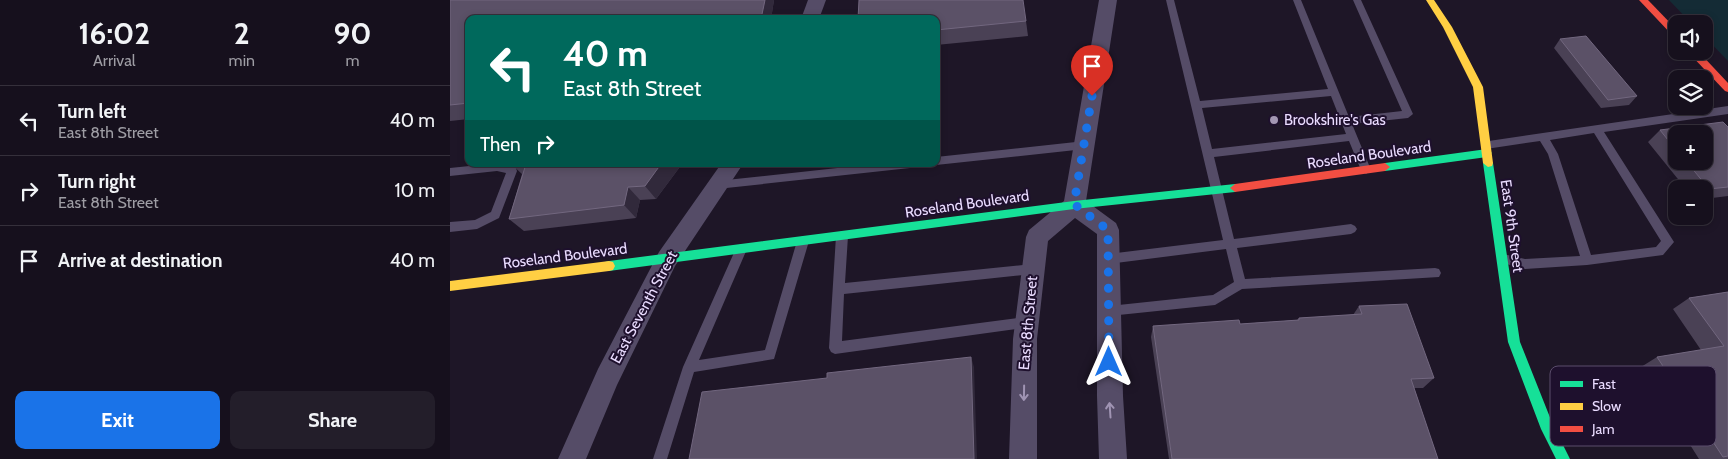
<!DOCTYPE html>
<meta charset="utf-8">
<style>
body{margin:0;font-family:Cabin,sans-serif;background:#231e2a;color:#f1f3f6;height:100vh;display:flex;flex-direction:column;font-size:19px;white-space:nowrap}
*{box-sizing:border-box;margin:0}
p{font-size:16px;color:#9e9da4}
.icon{flex:none;width:28px;height:28px;fill:none;stroke:currentColor;stroke-width:2;stroke-linecap:round;stroke-linejoin:round}
.map{position:relative;flex:1;overflow:hidden}
.details{display:flex;flex-direction:column;background:#16101d;width:450px}
.details>*{flex:none}
.banner{position:absolute;left:15px;top:15px;width:475px;height:152px;border-radius:10px;box-shadow:0 2px 8px #0003,0 0 0 1px #35303b;background:#00695c;color:#fff;overflow:hidden}
.fabs{position:absolute;left:1218px;top:15px;display:grid;gap:10px}
.fabs a{display:grid;place-items:center;width:45px;height:45px;border-radius:10px;background:#16101d;box-shadow:0 2px 8px #0003,0 0 0 1px #35303b;font-size:25px}
.pin{position:absolute;display:grid;place-items:center;width:42px;height:42px;color:#fff;margin:-51px -21px;border-radius:50% 50% 50% 0;rotate:-45deg;box-shadow:0 0 5px #0007}
.pin .icon{rotate:45deg}
.me{position:absolute;width:55px;margin:-28px;rotate:0deg;stroke-linejoin:round;filter:drop-shadow(0 0 4px #0008)}
.turn{display:flex;align-items:center;gap:18px;height:105px;padding:0 15px;font-size:22px}
.turn .icon{width:65px;height:65px;stroke-width:2.5}
.turn b{display:block;font-size:35px;line-height:42px}
.then{display:flex;align-items:center;height:48px;padding:0 15px;background:#0003;gap:10px;font-size:19px}
.eta{display:flex;justify-content:space-evenly;align-items:center;height:85px;text-align:center}
.eta b{font-size:30px;font-weight:700;line-height:35px}
.primary-button{display:flex;gap:10px;margin-top:auto;padding:10px 15px}
.primary-button a{flex:1;height:58px;border-radius:10px;background:#1a73e8;color:#fff;font-size:20px;font-weight:700;line-height:58px;text-align:center}
.primary-button a+a{background:#231e2a;color:#f1f3f6}
ul{padding:0;list-style:none}
li{display:flex;align-items:center;gap:15px;height:70px;padding:0 15px;border-top:1px solid #35303b}
li div{flex:1}
li b{display:block;font-size:19px}
li em{font-style:normal}
main{display:flex;flex:1;min-height:0}
.map>svg:first-child{display:block}
.green{fill:#142b35}
.lines{fill:none;stroke-linecap:round;stroke-linejoin:round}
.lane{fill:#554c67;fill-rule:evenodd}
.street{fill:#554c67;fill-rule:evenodd}
.fast{fill:#16e098;fill-rule:evenodd}
.slow{fill:#ffcf43;fill-rule:evenodd}
.jam{fill:#f24e42;fill-rule:evenodd}
.wall{fill:#4a4155;fill-rule:evenodd}
.shaded-wall{fill:#31293b}
.building{fill:#5b5167;stroke:#72677f}
.oneway{stroke:#a094b3}
.route{stroke:#1a73e8;stroke-width:9;stroke-dasharray:0 16.2}
.poi-dot{fill:#a397b3;stroke:#1e102d;stroke-width:2}
.labels{text-anchor:middle;dominant-baseline:central;stroke-width:4;stroke-linejoin:round;paint-order:stroke}
.poi-label{font-size:15px;fill:#eadcff;stroke:#1e102d;text-anchor:start}
.street-label{font-size:15px;fill:#eadcff;stroke:#1e102d}
.key{fill:#1e102d;stroke:#5b4d6c;stroke-width:1}
.key-label{font-size:14px;fill:#eadcff}
</style>
<main>
<section class="details">
<div class="eta">
<div><b>16:02</b><p>Arrival</p></div>
<div><b>2</b><p>min</p></div>
<div><b>90</b><p>m</p></div>
</div>
<ul>
<li><svg class="icon" aria-label="left" viewBox="0 0 24 24"><path d="M17 20v-9H6M10 6l-5 5 5 5"/></svg><div><b>Turn left</b><p>East 8th Street</p></div><em>40 m</em></li>
<li><svg class="icon" aria-label="right" viewBox="0 0 24 24"><path d="M7 20v-9h11M14 6l5 5-5 5"/></svg><div><b>Turn right</b><p>East 8th Street</p></div><em>10 m</em></li>
<li><svg class="icon" aria-label="arrive" viewBox="0 0 24 24"><path d="M6 21V4h12l-3 4 3 4H6"/></svg><div><b>Arrive at destination</b></div><em>40 m</em></li>
</ul>
<div class="primary-button"><a>Exit</a><a>Share</a></div>
</section>
<div class="map">
<svg width="1278" height="459" viewBox="0 0 1278 459">
<rect width="100%" height="100%" fill="#1e1627"/>
<path class="green" d="M1219,0H1278V61L1254,36V24H1242Z"/>
<g class="lines">
<g class="lane">
<path d="M716,0H724L750,101L878,89L843,0H851L899,117L952,111L903,0H911L963,114L958,118L902,124L921,170L916,174L911,170L899,141L764,157L784,239L901,224L905,226L907,229L905,232L901,234L787,248L795,279L985,268L989,269L991,273L989,277L792,289L765,305L659,316L655,315L653,311L655,307L659,306L763,295L784,282L776,249L658,264L654,262L652,259L654,256L658,254L773,240ZM881,96L896,134L762,149L752,108Z"/>
<path d="M1278,106V114L1154,132L1224,242L1213,255L1137,265L1075,269L1049,262L1047,259L1049,256L1053,254L1075,259L1130,256L1098,154L1090,141L1036,149L1031,145L1032,142ZM1144,133L1211,241L1206,247L1141,255L1108,154L1100,140Z"/>
<path d="M635,141L640,145L635,149L486,165L482,164H486V157Z"/>
<path d="M39,164H50L66,168L67,171L49,218L27,229L0,232V222L25,220L41,212L56,173L47,171L0,176V168Z"/>
<path d="M424,164H465L460,168L267,189L262,185L267,181Z"/>
<path d="M392,231L396,233L398,236L395,283L583,264L587,265L589,269L587,273L583,274L394,294L392,341L576,317L580,319L582,323L580,327L385,354L381,352L379,348L386,236L388,233Z"/>
<path d="M353,236L357,238L359,241L324,359L244,372L217,459H203L233,367L287,246L291,244L295,246L297,249L249,360L315,350L347,241L349,238Z"/>
</g>
<g class="street">
<path d="M358,0H376L369,19H351Z"/>
<path d="M649,0H667L636,201L666,223L669,230L673,396L677,459H649L647,396V234L625,218L598,241L587,339V459H559L563,339L576,237L579,230L614,201Z"/>
<path d="M271,164H293L225,266L167,385L136,459H108L148,369L209,252Z"/>
</g>
<g class="fast">
<path d="M1037,149L1042,153L1037,157L935,171L930,167L935,163Z"/>
<path d="M1038,159L1043,163L1070,342L1103,425L1120,459H1106L1091,429L1058,342L1033,163Z"/>
<path d="M785,184L790,188L785,192L624,209L159,271L155,270L153,266L155,262L159,261L624,201Z"/>
</g>
<g class="slow">
<path d="M976,0H984L1002,27L1033,87L1043,163L1042,166L1038,167L1033,163L1023,87L993,27Z"/>
<path d="M159,261L163,262L165,266L163,270L159,271L0,291V281Z"/>
</g>
<g class="jam">
<path d="M1189,0H1198L1226,29V37L1223,36Z"/>
<path d="M1237,51H1248L1278,83V92L1275,91Z"/>
<path d="M935,163L940,167L935,171L785,192L780,188L785,184Z"/>
</g>
</g>
<g class="wall">
<path d="M0,0H324L321,19H19V119L0,121Z"/>
<path d="M486,19L576,21L578,36L486,45Z"/>
<path d="M1110,39L1187,96L1179,105L1151,108L1104,48Z"/>
<path d="M1278,127V196L1254,199V189H1236L1198,142L1210,130ZM1226,134L1254,161H1226Z"/>
<path d="M61,164H232L206,199L190,200L186,218L74,231L59,219L72,174Z"/>
<path d="M1278,292V459H1249L1191,367L1207,357L1251,350L1223,309L1239,298Z"/>
<path d="M909,306L984,378L973,388H964L988,459H719L701,337L703,326L790,324L847,320L849,318L903,315Z"/>
</g>
<g class="shaded-wall">
<path d="M315,0H324L321,19H311Z"/>
<path d="M211,164H232L206,199L195,186Z"/>
<path d="M178,187L190,200L186,218L174,205Z"/>
<path d="M521,357L524,367L527,459H524Z"/>
</g>
<g class="building">
<path d="M0,0H315L311,19H19V103L0,105Z"/>
<path d="M409,0H573L576,21L486,30V19H408Z"/>
<path d="M1136,36L1187,96L1158,100L1110,39Z"/>
<path d="M1273,122L1278,127V187L1259,189L1236,161H1254V134H1226V150L1210,130Z"/>
<path d="M76,164H211L195,186L178,187L174,205L59,219Z"/>
<path d="M1278,292V456L1273,457L1207,357L1274,346L1239,298Z"/>
<path d="M957,304L984,378L961,379L988,459H722L703,326L789,320L790,324L849,320V318L912,314L909,306Z"/>
<path d="M521,357L524,459H239L252,392L377,378V373Z"/>
</g>
<defs><path id="oneway-shaft" d="M-6 0H5M1.5-3L5.5 0L1.5 3" fill="none" stroke-width="1.6" stroke-linecap="round" stroke-linejoin="round" transform="scale(1.25)"/></defs>
<g class="oneway">
<use href="#oneway-shaft" transform="translate(574 393) rotate(91)"/>
<use href="#oneway-shaft" transform="translate(660 410) rotate(-94)"/>
</g>
<g class="lines">
<path class="route" d="M642,96L624,204L658,230L659,362"/>
</g>
<circle class="poi-dot" cx="824" cy="120" r="5"/>
<g class="labels">
<g class="poi-label">
<text x="834" y="120">Brookshire's Gas</text>
</g>
<g class="street-label">
<text transform="translate(919 155) rotate(-8)">Roseland Boulevard</text>
<text transform="translate(517 204) rotate(-8)">Roseland Boulevard</text>
<text transform="translate(1062 226) rotate(82)">East 9th Street</text>
<text transform="translate(115 256) rotate(-7)">Roseland Boulevard</text>
<text transform="translate(194 307) rotate(-62)">East Seventh Street</text>
<text transform="translate(578 323) rotate(-85)">East 8th Street</text>
</g>
</g>
<rect x="1100" y="366" width="166" height="80" rx="8" class="key"/>
<rect x="1110" y="381" width="23" height="6" fill="#16e098"/>
<rect x="1110" y="403" width="23" height="7" fill="#ffcf43"/>
<rect x="1110" y="426" width="23" height="6" fill="#f24e42"/>
<g class="key-label">
<text x="1142" y="389">Fast</text>
<text x="1142" y="411">Slow</text>
<text x="1142" y="434">Jam</text>
</g>
</svg>
<div class="fabs">
<a><svg class="icon" aria-label="sound" viewBox="0 0 24 24"><path d="M4 9h4l5-4v14l-5-4H4zM17 9q2 3 0 6"/></svg></a>
<a><svg class="icon" aria-label="layers" viewBox="0 0 24 24"><path d="M12 4l9 5-9 5-9-5zM3 14l9 5 9-5"/></svg></a>
<a>+</a>
<a>−</a>
</div>
<div class="pin" style="left:642px;top:96px;background:#d93025"><svg class="icon" aria-label="arrive" viewBox="0 0 24 24"><path d="M6 21V4h12l-3 4 3 4H6"/></svg></div>
<svg class="me" style="left:659px;top:362px" viewBox="-20 -20 40 40"><path d="M0-17L14 15 0 8-14 15z" fill="#1a73e8" stroke="#fff" stroke-width="4"/></svg>
<div class="banner">
<div class="turn"><svg class="icon" aria-label="left" viewBox="0 0 24 24"><path d="M17 20v-9H6M10 6l-5 5 5 5"/></svg><div><b>40 m</b>East 8th Street</div></div>
<div class="then">Then<svg class="icon" aria-label="right" viewBox="0 0 24 24"><path d="M7 20v-9h11M14 6l5 5-5 5"/></svg></div>
</div>
</div>
</main>
